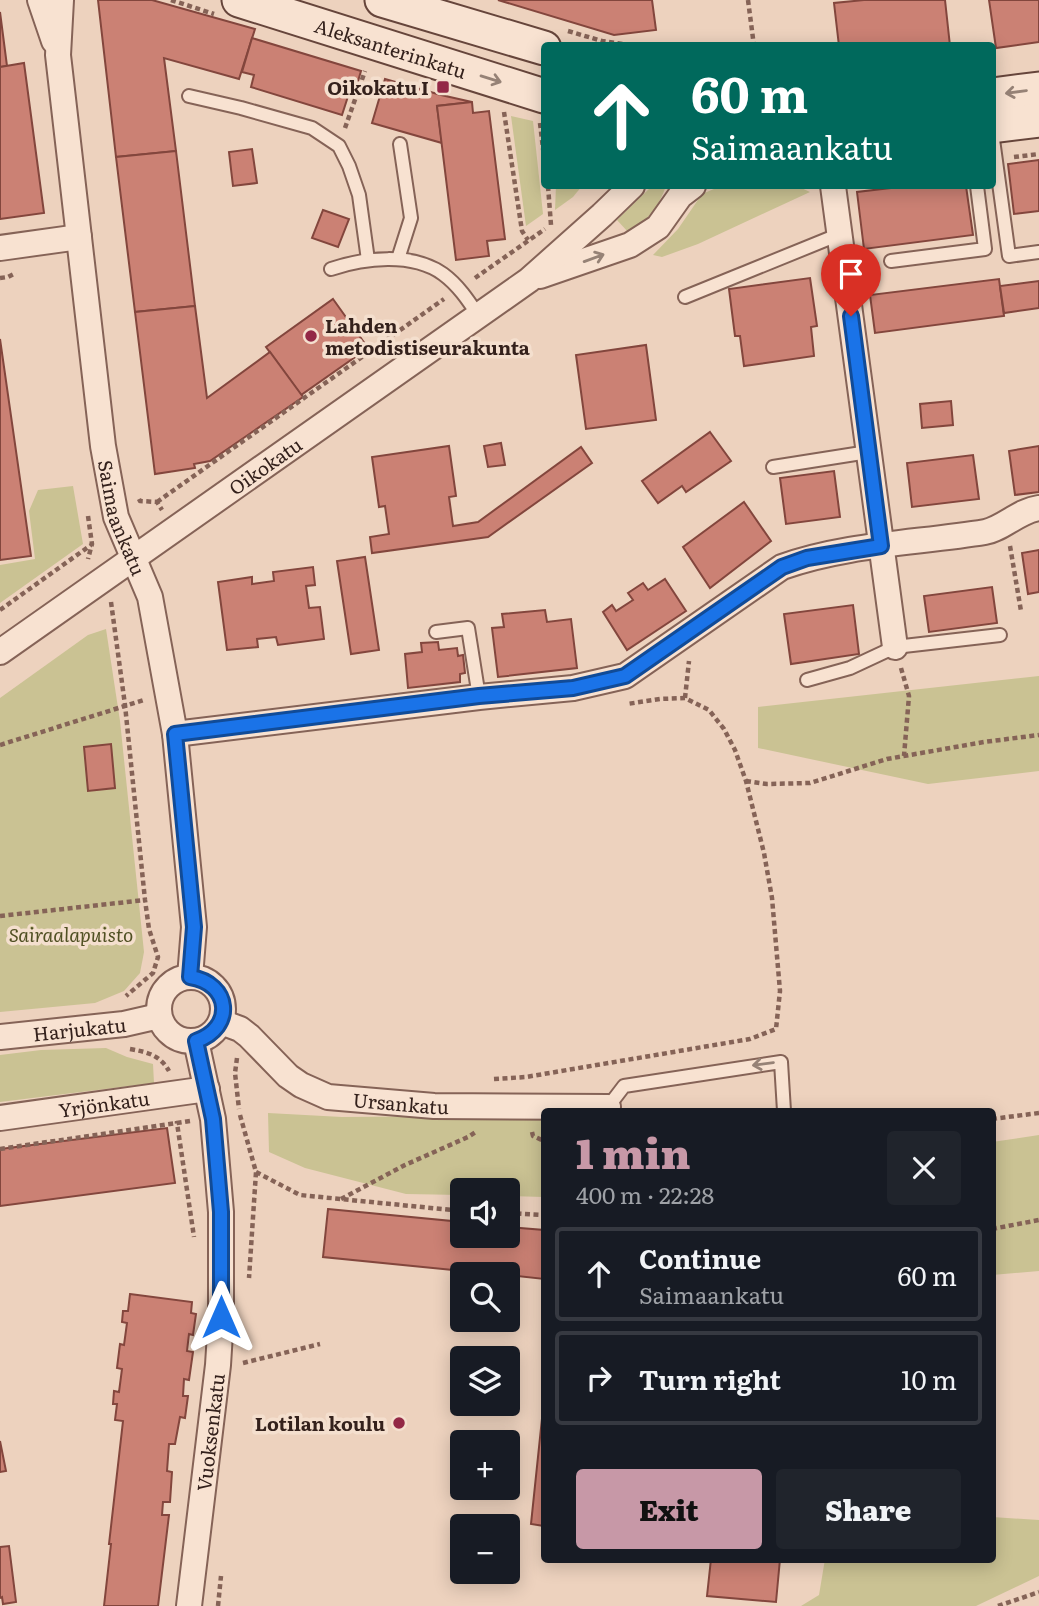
<!DOCTYPE html>
<meta charset="utf-8">
<style>
body{margin:0;font-family:Literata,serif;background:#20242c;color:#f1f3f6;height:100vh;display:flex;flex-direction:column;font-size:26px;white-space:nowrap}
*{box-sizing:border-box;margin:0}
p{font-size:23px;color:#9ea1a6}
.icon{flex:none;width:38px;height:38px;fill:none;stroke:currentColor;stroke-width:2;stroke-linecap:round;stroke-linejoin:round}
.map{position:relative;flex:1;overflow:hidden}
.sheet{position:absolute;left:541px;top:1108px;width:455px;height:455px;display:flex;flex-direction:column;background:#171b24;border-radius:7px;box-shadow:0 4px 18px #0003}
.sheet>*{flex:none}
.guide{position:absolute;left:541px;top:42px;width:455px;height:147px;border-radius:7px;box-shadow:0 4px 18px #0003;background:#00695c;color:#fff;overflow:hidden}
.buttons{position:absolute;left:450px;top:1178px;display:grid;gap:14px}
.buttons a{display:grid;place-items:center;width:70px;height:70px;border-radius:7px;background:#171b24;box-shadow:0 4px 18px #0003;font-size:35px}
.pin{position:absolute;display:grid;place-items:center;width:60px;height:60px;color:#fff;margin:-72px -30px;border-radius:50% 50% 50% 0;rotate:-45deg;box-shadow:0 0 7px #0007}
.pin .icon{rotate:45deg}
.me{position:absolute;width:77px;margin:-38px;rotate:0deg;stroke-linejoin:round;filter:drop-shadow(0 0 5px #0008)}
.turn{display:flex;align-items:center;gap:24px;height:147px;padding:0 35px;font-size:32px}
.turn .icon{width:91px;height:91px;stroke-width:2.5}
.turn b{display:block;font-size:49px;line-height:60px}
.round{display:grid;place-items:center;flex:none;width:74px;height:74px;border-radius:7px;background:#20242c}
.overview{display:flex;align-items:center;justify-content:space-between;height:119px;padding:0 35px}
h1{font-size:42px;font-weight:800;line-height:52px;color:#c798a7}
.button{display:flex;gap:14px;margin-top:auto;padding:14px 35px}
.button a{flex:1;height:80px;border-radius:7px;background:#c798a7;color:#111;font-size:28px;font-weight:800;line-height:80px;text-align:center}
.button a+a{background:#20242c;color:#f1f3f6}
ul{padding:0;list-style:none}
li{display:flex;align-items:center;gap:21px;height:94px;margin:0 14px 10px;padding:0 21px;border:4px solid #363941;border-radius:7px}
li div{flex:1}
li b{display:block;font-size:26px}
li em{font-style:normal}
.map>svg:first-child{display:block}
.green{fill:#cac293}
.building{fill:#cb8174;stroke:#83463d;stroke-width:2}
.lines{fill:none;stroke-linecap:round;stroke-linejoin:round}
.service-casing{stroke:#856357;stroke-width:16}
.minor-casing{stroke:#856357;stroke-width:28}
.secondary-casing{stroke:#66453b;stroke-width:37}
.path{stroke:#856357;stroke-width:4.5;stroke-dasharray:5 3.5;stroke-linecap:butt}
.service{stroke:#f8e2d1;stroke-width:12}
.minor{stroke:#f8e2d1;stroke-width:24}
.secondary{stroke:#f8e2d1;stroke-width:33}
.oneway{stroke:#968276}
.route-casing{stroke:#114b97;stroke-width:18}
.route{stroke:#1a73e8;stroke-width:12}
.poi-dot{fill:#932846;stroke:#f4dfce;stroke-width:2.5}
.labels{text-anchor:middle;dominant-baseline:central;stroke-width:7;stroke-linejoin:round;paint-order:stroke}
.street-label{font-size:19px;fill:#34211c;stroke:#f4dfce}
.poi-label{font-size:19px;font-weight:bold;fill:#34211c;stroke:#f4dfce;text-anchor:end}
.park-label{font-size:19px;font-style:italic;fill:#505023;stroke:#f4dfce}
</style>
<div class="map">
<svg width="1039" height="1606" viewBox="0 0 1039 1606">
<rect width="100%" height="100%" fill="#edd2be"/>
<g class="green">
<path d="M511,116L533,121L543,214L526,226Z"/>
<path d="M556,186H582L573,197L555,210Z"/>
<path d="M652,186H666C659,206 648,221 628,232L617,220Z"/>
<path d="M721,186H797L810,192L698,244L662,257L653,255L678,229L702,194Z"/>
<path d="M73,486L83,544L0,603V565L35,559L29,511L38,490Z"/>
<path d="M106,629L120,721L144,952L140,973L124,991L95,1003L0,1012V698L88,635Z"/>
<path d="M1039,676V771L928,784L758,748V707Z"/>
<path d="M106,1048L127,1057L153,1064L154,1083L0,1102V1055L41,1050Z"/>
<path d="M268,1113L342,1117L476,1116L544,1118V1197L508,1196V1190H462V1195L406,1194L305,1168L269,1152Z"/>
<path d="M1039,1135V1271L992,1275V1142Z"/>
<path d="M992,1517L1039,1520V1576L976,1606H801L819,1595L825,1559H992Z"/>
</g>
<g class="building">
<path d="M98,0H152L255,29L239,79L164,58L176,151L116,157Z"/>
<path d="M498,0H652L656,30L614,35Z"/>
<path d="M864,0H945L950,46H839L834,3Z"/>
<path d="M989,0H1039V42L996,48Z"/>
<path d="M0,12L7,66L0,67Z"/>
<path d="M252,38L361,71L356,88L351,87L342,115L251,87L254,75L242,72Z"/>
<path d="M24,63L44,213L0,219V67Z"/>
<path d="M385,79L441,95L472,102L437,106L442,143L372,123Z"/>
<path d="M472,102L473,113L489,111L505,239L487,241L489,256L456,260L437,106Z"/>
<path d="M252,149L257,183L233,186L229,152Z"/>
<path d="M176,151L195,306L135,312L116,157Z"/>
<path d="M1039,160V211L1014,214L1008,164Z"/>
<path d="M908,186H966L973,235L864,249L857,192Z"/>
<path d="M323,210L349,219L338,247L312,238Z"/>
<path d="M810,278L817,326L811,327L814,356L744,366L740,336H735L729,289Z"/>
<path d="M999,279L1004,316L875,333L870,295Z"/>
<path d="M1039,281V308L1004,313L1000,286Z"/>
<path d="M333,299L368,348L301,395L266,347Z"/>
<path d="M195,306L207,398L270,352L303,397L210,461L194,464L195,468L155,474L135,312Z"/>
<path d="M0,339L31,556L0,560Z"/>
<path d="M646,345L656,420L586,429L576,355Z"/>
<path d="M951,401L953,425L922,428L920,404Z"/>
<path d="M710,432L731,461L686,492L682,486L658,503L642,481Z"/>
<path d="M501,443L505,465L488,467L484,446Z"/>
<path d="M449,446L456,496L449,497L453,526L478,522L581,447L592,463L488,537L372,553L370,537L389,534L385,506L379,507L372,457Z"/>
<path d="M1039,446V492L1015,495L1009,451Z"/>
<path d="M973,455L979,499L912,507L907,463Z"/>
<path d="M834,471L840,517L786,524L780,478Z"/>
<path d="M744,502L771,541L710,588L683,547Z"/>
<path d="M1039,550V592L1028,594L1022,553Z"/>
<path d="M365,557L379,650L351,654L337,561Z"/>
<path d="M313,567L315,585L306,586L309,608L320,607L324,639L278,645L276,637L257,639L258,647L227,650L218,582L252,577V584L274,581L273,572Z"/>
<path d="M665,579L686,611L627,650L603,612L612,605L616,611L633,600L628,593L643,583L648,590Z"/>
<path d="M992,587L997,623L929,632L924,596Z"/>
<path d="M853,605L859,654L791,664L784,614Z"/>
<path d="M545,610L547,622L571,619L577,668L498,677L492,628L504,627L502,614Z"/>
<path d="M438,642L439,650L457,648L458,656L463,655L465,673L460,674V682L408,688L405,654L422,652L421,643Z"/>
<path d="M111,744L115,788L88,791L84,747Z"/>
<path d="M167,1128L175,1183L0,1206V1149Z"/>
<path d="M328,1209L462,1222V1236H508V1227L544,1230V1279L508,1275V1274H493L323,1257Z"/>
<path d="M130,1294L192,1302L191,1313L196,1314L193,1335L189,1334L187,1351L193,1352L189,1380L184,1379L183,1396H188L185,1418L180,1417L175,1444H169L167,1471L172,1472L170,1502H163L162,1515H169L158,1606H104L111,1544H109L123,1421L115,1420L117,1404H113L114,1391L119,1392L122,1369L117,1368L120,1344L124,1345L127,1323L122,1322L123,1311H128Z"/>
<path d="M543,1409H544V1526L531,1524Z"/>
<path d="M0,1441L6,1471L0,1472Z"/>
<path d="M9,1546L16,1602L3,1604L2,1597L0,1598V1547Z"/>
<path d="M711,1559H780L776,1602L707,1596Z"/>
</g>
<g class="lines">
<g class="service-casing">
<g id="service">
<path d="M189,96L241,108L312,128L339,146L349,166L359,195L368,260"/>
<path d="M992,132L1009,256L1039,252"/>
<path d="M398,259L411,218L400,144"/>
<path d="M891,261L985,249L977,186"/>
<path d="M331,269C364,258 412,252 443,274C458,285 468,300 478,315"/>
<path d="M685,297L840,234"/>
<path d="M773,467L868,452"/>
<path d="M436,632L468,628L479,697"/>
<path d="M807,680L850,668L895,647L1000,635"/>
<path d="M610,1108L608,1107L624,1086L781,1062L784,1111"/>
</g>
</g>
<g class="minor-casing">
<g id="minor">
<path d="M40,0L54,41"/>
<path id="s1" d="M61,0L58,55L103,446L116,517L150,597L175,734L194,927L190,977"/>
<path d="M833,186L895,647"/>
<path d="M0,248L79,237"/>
<path d="M540,276L630,245L658,227L680,196L693,186"/>
<path id="s2" d="M0,652L529,280L602,215L632,186"/>
<path d="M175,734L479,697L573,688L625,676L782,567C846,544 918,543 985,532C1003,529 1018,511 1039,508"/>
<circle cx="191" cy="1009" r="32"/>
<path id="s3" d="M221,1022L240,1029L249,1036L288,1076L301,1085L328,1097L434,1106L608,1107"/>
<path id="s4" d="M0,1037L124,1024L159,1016"/>
<path id="s5" d="M0,1118L207,1089"/>
<path id="s6" d="M189,1606L218,1365L221,1317V1212L213,1119L196,1041"/>
</g>
</g>
<g class="secondary-casing">
<g id="secondary">
<path id="s7" d="M239,0L544,96"/>
<path d="M382,0L544,48"/>
<path d="M992,95L1039,89"/>
<path d="M992,126L1039,120"/>
</g>
</g>
<g class="path">
<path d="M171,0L214,14"/>
<path d="M748,0L754,46"/>
<path d="M568,31L602,41L636,46"/>
<path d="M504,112L522,231L528,240"/>
<path d="M540,123L544,157"/>
<path d="M345,128L365,71"/>
<path d="M1014,157L1039,154"/>
<path d="M548,186L551,225"/>
<path d="M0,278L8,277L16,273"/>
<path d="M475,278L545,229"/>
<path d="M139,499L140,501L157,502L162,510"/>
<path d="M157,502L444,299"/>
<path d="M88,516L92,544L88,559"/>
<path d="M1010,546L1021,611"/>
<path d="M111,602L125,705L145,900L149,929L158,957L153,973L126,996"/>
<path d="M0,610L91,545"/>
<path d="M901,668L909,696L904,756"/>
<path d="M685,698L689,661"/>
<path d="M0,745L144,700"/>
<path d="M746,781L767,784L810,783L887,759L984,742L1039,735"/>
<path d="M0,916L145,900"/>
<path d="M130,1049C147,1052 160,1055 169,1071"/>
<path d="M237,1058L235,1073L239,1109"/>
<path d="M494,1079L526,1077L750,1039L776,1029L780,991L772,898L764,853L746,781L735,750L724,729L709,710L685,698L660,699L627,704"/>
<path d="M240,1115L256,1172L249,1278"/>
<path d="M992,1119L1039,1113"/>
<path d="M190,1121L177,1123L194,1237"/>
<path d="M532,1132L533,1136L544,1141"/>
<path d="M0,1149L177,1123V1121"/>
<path d="M256,1172L300,1195L462,1211"/>
<path d="M341,1199L405,1165L468,1137L477,1131"/>
<path d="M508,1213L544,1215"/>
<path d="M992,1229L1039,1220"/>
<path d="M243,1363L320,1344"/>
<path d="M218,1606L221,1576"/>
<path d="M998,1606L1039,1592"/>
</g>
<use href="#service" class="service"/>
<use href="#minor" class="minor"/>
<use href="#secondary" class="secondary"/>
</g>
<defs><path id="oneway-shaft" d="M-6 0H5M1.5-3L5.5 0L1.5 3" fill="none" stroke-width="1.6" stroke-linecap="round" stroke-linejoin="round" transform="scale(1.75)"/></defs>
<g class="oneway">
<use href="#oneway-shaft" transform="translate(491 79) rotate(17)"/>
<use href="#oneway-shaft" transform="translate(1016 92) rotate(172)"/>
<use href="#oneway-shaft" transform="translate(594 258) rotate(-20)"/>
<use href="#oneway-shaft" transform="translate(763 1064) rotate(172)"/>
</g>
<g class="lines">
<g class="route-casing">
<path id="route" d="M221,1317V1212L213,1119L196,1041C235,1028 231,983 190,977L194,927L175,734L479,696L573,688L625,676L782,567L807,558L881,546L851,316"/>
</g>
<use href="#route" class="route"/>
</g>
<g class="poi-dot">
<rect x="436" y="80" width="14" height="14" rx="3.5"/>
<circle cx="311" cy="336" r="7"/>
<circle cx="399" cy="1423" r="7"/>
</g>
<g class="labels">
<g class="street-label">
<text stroke="none"><textPath href="#s7" startOffset="159">Aleksanterinkatu</textPath></text>
<text stroke="none"><textPath href="#s2" startOffset="324">Oikokatu</textPath></text>
<text stroke="none"><textPath href="#s1" startOffset="523">Saimaankatu</textPath></text>
<text stroke="none"><textPath href="#s4" startOffset="80">Harjukatu</textPath></text>
<text stroke="none"><textPath href="#s3" startOffset="206">Ursankatu</textPath></text>
<text stroke="none"><textPath href="#s5" startOffset="105">Yrjönkatu</textPath></text>
<text stroke="none"><textPath href="#s6" startOffset="175">Vuoksenkatu</textPath></text>
</g>
<g class="poi-label">
<text x="429" y="87">Oikokatu I</text>
<text x="325" y="325" text-anchor="start">Lahden<tspan x="325" dy="22">metodistiseurakunta</tspan></text>
<text x="385" y="1423">Lotilan koulu</text>
</g>
<g class="park-label">
<text x="71" y="934">Sairaalapuisto</text>
</g>
</g>
</svg>
<div class="buttons">
<a><svg class="icon" aria-label="sound" viewBox="0 0 24 24"><path d="M4 9h4l5-4v14l-5-4H4zM17 9q2 3 0 6"/></svg></a>
<a><svg class="icon" aria-label="search" viewBox="0 0 24 24"><circle cx="10" cy="10" r="6"/><path d="M15 15l6 6"/></svg></a>
<a><svg class="icon" aria-label="layers" viewBox="0 0 24 24"><path d="M12 4l9 5-9 5-9-5zM3 14l9 5 9-5"/></svg></a>
<a>+</a>
<a>−</a>
</div>
<div class="pin" style="left:851px;top:316px;background:#d93025"><svg class="icon" aria-label="arrive" viewBox="0 0 24 24"><path d="M6 21V4h12l-3 4 3 4H6"/></svg></div>
<svg class="me" style="left:221px;top:1317px" viewBox="-20 -20 40 40"><path d="M0-17L14 15 0 8-14 15z" fill="#1a73e8" stroke="#fff" stroke-width="4"/></svg>
<div class="guide">
<div class="turn"><svg class="icon" aria-label="ahead" viewBox="0 0 24 24"><path d="M12 20V5M6 11l6-6 6 6"/></svg><div><b>60 m</b>Saimaankatu</div></div>
</div>
<section class="sheet">
<div class="overview"><div><h1>1 min</h1><p>400 m · 22:28</p></div><a class="round"><svg class="icon" aria-label="close" viewBox="0 0 24 24"><path d="M6 6l12 12M18 6L6 18"/></svg></a></div>
<ul>
<li><svg class="icon" aria-label="ahead" viewBox="0 0 24 24"><path d="M12 20V5M6 11l6-6 6 6"/></svg><div><b>Continue</b><p>Saimaankatu</p></div><em>60 m</em></li>
<li><svg class="icon" aria-label="right" viewBox="0 0 24 24"><path d="M7 20v-9h11M14 6l5 5-5 5"/></svg><div><b>Turn right</b></div><em>10 m</em></li>
</ul>
<div class="button"><a>Exit</a><a>Share</a></div>
</section>
</div>
